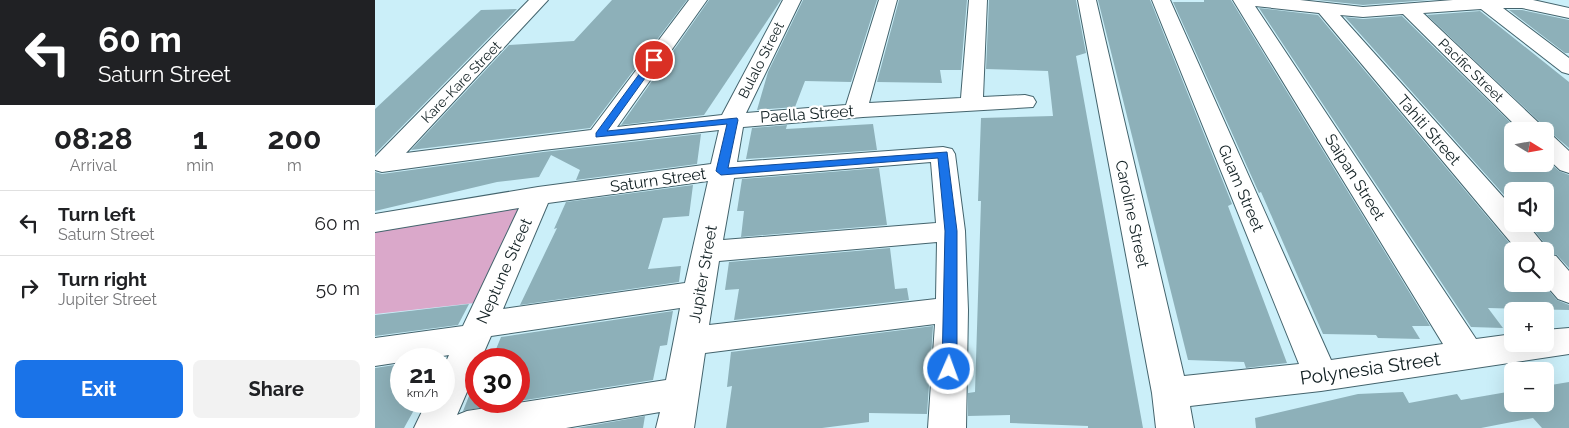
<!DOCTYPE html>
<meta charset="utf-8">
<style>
body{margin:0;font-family:Raleway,sans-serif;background:#f2f2f2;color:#202124;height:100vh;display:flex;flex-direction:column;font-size:19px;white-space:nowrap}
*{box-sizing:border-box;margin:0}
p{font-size:16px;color:#757577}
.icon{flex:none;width:28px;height:28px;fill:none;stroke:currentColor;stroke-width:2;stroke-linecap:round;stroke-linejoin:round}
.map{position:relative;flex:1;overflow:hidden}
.sheet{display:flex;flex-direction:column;background:#fff;width:375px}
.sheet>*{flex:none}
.banner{background:#202124;color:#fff;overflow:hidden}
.needle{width:32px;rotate:101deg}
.controls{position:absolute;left:1129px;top:122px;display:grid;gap:10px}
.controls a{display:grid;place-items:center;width:50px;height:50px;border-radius:8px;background:#fff;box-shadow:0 5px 20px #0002;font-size:25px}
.speed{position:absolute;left:15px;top:348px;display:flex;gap:10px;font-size:25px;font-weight:700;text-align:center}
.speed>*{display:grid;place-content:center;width:65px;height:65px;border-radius:50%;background:#fff;box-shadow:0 5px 20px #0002;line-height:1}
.speed small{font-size:12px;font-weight:400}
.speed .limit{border:8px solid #d22;background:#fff;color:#111}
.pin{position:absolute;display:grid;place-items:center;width:42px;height:42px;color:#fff;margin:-21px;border:2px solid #fff;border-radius:50%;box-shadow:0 1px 5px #0007}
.me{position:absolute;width:55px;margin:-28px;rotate:2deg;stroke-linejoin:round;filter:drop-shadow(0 0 4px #0008)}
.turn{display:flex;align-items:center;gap:18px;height:105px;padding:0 15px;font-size:22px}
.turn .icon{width:65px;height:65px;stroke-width:2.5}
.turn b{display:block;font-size:35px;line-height:42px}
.eta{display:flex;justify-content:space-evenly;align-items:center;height:85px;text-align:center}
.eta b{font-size:30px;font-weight:700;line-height:35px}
.action{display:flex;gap:10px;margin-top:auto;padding:10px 15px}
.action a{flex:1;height:58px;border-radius:8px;background:#1a73e8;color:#fff;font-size:20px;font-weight:700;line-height:58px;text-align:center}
.action a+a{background:#f2f2f2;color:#202124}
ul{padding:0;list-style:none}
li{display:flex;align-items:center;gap:15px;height:65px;padding:0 15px;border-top:1px solid #e0e0e0}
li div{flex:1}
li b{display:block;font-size:19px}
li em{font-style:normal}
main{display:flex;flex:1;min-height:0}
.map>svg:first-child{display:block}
.green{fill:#daa8ca}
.building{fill:#8db0b9}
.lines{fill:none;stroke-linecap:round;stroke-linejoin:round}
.minor-casing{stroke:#44646d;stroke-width:2}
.minor{fill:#fff;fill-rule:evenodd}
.route{fill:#1a73e8;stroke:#114b97}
.labels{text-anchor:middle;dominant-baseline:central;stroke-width:4.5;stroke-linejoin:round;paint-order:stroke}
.far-street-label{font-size:14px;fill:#122023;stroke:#fff}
.street-label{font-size:16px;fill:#122023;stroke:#fff}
.near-street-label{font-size:19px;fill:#122023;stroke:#fff}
</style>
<main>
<section class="sheet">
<div class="banner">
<div class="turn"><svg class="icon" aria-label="left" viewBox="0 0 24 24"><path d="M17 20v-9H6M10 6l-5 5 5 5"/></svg><div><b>60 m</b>Saturn Street</div></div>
</div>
<div class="eta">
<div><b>08:28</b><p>Arrival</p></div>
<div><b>1</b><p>min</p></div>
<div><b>200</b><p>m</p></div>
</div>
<ul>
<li><svg class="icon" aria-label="left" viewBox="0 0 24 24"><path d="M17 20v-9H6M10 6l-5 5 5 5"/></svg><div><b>Turn left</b><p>Saturn Street</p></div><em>60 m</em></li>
<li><svg class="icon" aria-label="right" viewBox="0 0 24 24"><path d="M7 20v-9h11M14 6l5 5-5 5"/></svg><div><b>Turn right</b><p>Jupiter Street</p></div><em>50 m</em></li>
</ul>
<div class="action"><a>Exit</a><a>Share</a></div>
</section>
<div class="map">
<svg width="1194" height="428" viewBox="0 0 1194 428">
<rect width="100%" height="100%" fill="#cbeff9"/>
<path class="green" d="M154,204L109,302L0,314V231Z"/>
<g class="building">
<path d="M237,0H312L215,128L36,150L134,45L199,41Z"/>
<path d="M334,0H406L329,115L246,125Z"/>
<path d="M428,0H502L476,82L430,81L420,107L382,110L393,72Z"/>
<path d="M524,0H592L586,70H565L567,83L502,82Z"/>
<path d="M614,0H701L711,53L701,56L768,428H713V426L635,423V415L593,416V393L600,392L606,201H603L606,118L678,116L673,71L611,69Z"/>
<path d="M723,0H775L776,2L857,204L853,206L912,363L871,368L869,362L813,360Z"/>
<path d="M829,0H856L1055,326H1037L1045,339L1003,338L1001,335L948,334L886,192L884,193L798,2H829Z"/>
<path d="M942,0H1054L988,5Z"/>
<path d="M884,8L943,15L1141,251H1138V284H1168L1182,300L1194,305V310L1113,308L1128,328L1096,327Z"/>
<path d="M142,9L0,154V109L106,10Z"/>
<path d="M1134,10H1147L1194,20V53H1190Z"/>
<path d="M1105,11L1194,82V148L1180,136L1171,133L1172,130L1168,125L1052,15Z"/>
<path d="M1027,16L1144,131H1138V164H1170V159L1184,171L1194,175V268L1182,255L1175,253V250L1154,224H1170V191H1138V205L970,17L988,19Z"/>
<path d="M498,124L502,150L371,159L377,128L412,125L411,129Z"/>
<path d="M326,134L322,164L201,180L205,170L176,155L164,177L122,182L0,211V172L7,174L168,152Z"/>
<path d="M504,168L512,225L366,237L369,211H362L367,179Z"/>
<path d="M318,185L314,216L288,218L273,269L306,266L304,282L145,305L182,228L179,229L191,202Z"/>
<path d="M515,248L520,289L532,288L534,300L359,320L364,289L350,290L354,262Z"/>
<path d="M94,304L83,325L0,336V315Z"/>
<path d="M298,311L292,345L285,346L278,380L144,401V359H117L126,337Z"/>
<path d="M558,326L552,414L494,413V422L447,428H351L357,386L352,387L356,352Z"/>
<path d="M26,364V401H44L29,428H0V368Z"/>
<path d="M100,381L101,401H142L88,411Z"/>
<path d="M1194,382V428H1167L1158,418L1106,428H881L880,418L983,394L1028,392L1034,403L1082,394L1086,400L1138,391V404H1170V386Z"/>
<path d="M270,416L268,428H202Z"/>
</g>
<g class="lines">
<g class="minor-casing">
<g id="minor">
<path d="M154,0H173L31,153L216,130L314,0H332L242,127L347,115L408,0H426L371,113L471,105L504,0H522L494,103L586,98L594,0H612L608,97L650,95L658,97L661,102L658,107L488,117L368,127L362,162L568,147L577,149L580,154L590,231L593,310L591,428H553L560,324L330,353L319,428H281L285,412L191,428H39L52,401H69V366L74,355L49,359H26V362L0,366V338L88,326L144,208L0,232V214L163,187L336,164L344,130L168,150L7,172L0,170V157ZM556,162L561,223L348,240L359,178ZM333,181L310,283L128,309L173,203ZM562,242L561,299L334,325L344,261ZM305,308L291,380L92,411L82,415L101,371V359H106L116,336Z"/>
<path d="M703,0H721L809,376L924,364L777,0H795L956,360L1068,344L858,0H925L988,7L1078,0H1158L1194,8V18L1147,8H1128L1194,58V74L1187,72L1106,9L1048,13L1167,126L1171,131L1170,132L1146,131L1028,14L988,17L965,15L1138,208V224H1152L1174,251L1172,254L1181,256L1194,271V303L1183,299L1170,284V251H1143L944,13L880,6L1101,339L1138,334V344H1170V330L1194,328V354L946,391L815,406L819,428H781L777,393Z"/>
<path d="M1170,135L1179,137L1194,151V173L1185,170L1170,156Z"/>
</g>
</g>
<use href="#minor" class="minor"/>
</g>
<path class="route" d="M279,57L283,60L232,131L362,118L363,120L353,168L572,152L582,231V369L580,373L574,375L569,373L567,369L570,231L563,158L346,175L341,171L352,124L221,137V133L276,58Z"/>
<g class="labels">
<g class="far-street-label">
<text transform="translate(386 60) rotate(-63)">Bulalo Street</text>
<text transform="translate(1096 70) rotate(44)">Pacific Street</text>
<text transform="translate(86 82) rotate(-46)">Kare-Kare Street</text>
</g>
<g class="street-label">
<text transform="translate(432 114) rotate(-4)">Paella Street</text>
<text transform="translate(1054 130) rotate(49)">Tahiti Street</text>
<text transform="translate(980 177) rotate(58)">Saipan Street</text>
<text transform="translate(283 180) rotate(-8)">Saturn Street</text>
<text transform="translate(866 188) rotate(67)">Guam Street</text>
<text transform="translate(757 214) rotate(78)">Caroline Street</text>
<text transform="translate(129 271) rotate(-66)">Neptune Street</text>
<text transform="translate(328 274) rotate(-80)">Jupiter Street</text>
</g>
<g class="near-street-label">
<text transform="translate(995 368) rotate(-8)">Polynesia Street</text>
</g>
</g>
</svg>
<div class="controls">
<a><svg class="needle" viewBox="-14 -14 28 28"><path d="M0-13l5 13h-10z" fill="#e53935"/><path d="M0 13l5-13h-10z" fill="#757577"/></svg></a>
<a><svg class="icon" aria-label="sound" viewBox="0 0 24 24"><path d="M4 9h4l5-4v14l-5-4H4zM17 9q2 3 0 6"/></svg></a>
<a><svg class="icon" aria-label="search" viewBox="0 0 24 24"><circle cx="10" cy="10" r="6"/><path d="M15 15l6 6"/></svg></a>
<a>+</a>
<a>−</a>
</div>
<div class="speed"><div>21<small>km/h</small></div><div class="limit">30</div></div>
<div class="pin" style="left:279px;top:60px;background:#d93025"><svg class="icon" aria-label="arrive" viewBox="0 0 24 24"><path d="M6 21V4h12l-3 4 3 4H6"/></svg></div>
<svg class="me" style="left:574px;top:369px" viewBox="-20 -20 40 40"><circle r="17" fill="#1a73e8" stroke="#fff" stroke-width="3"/><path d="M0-11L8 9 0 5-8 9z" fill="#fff"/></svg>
</div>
</main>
